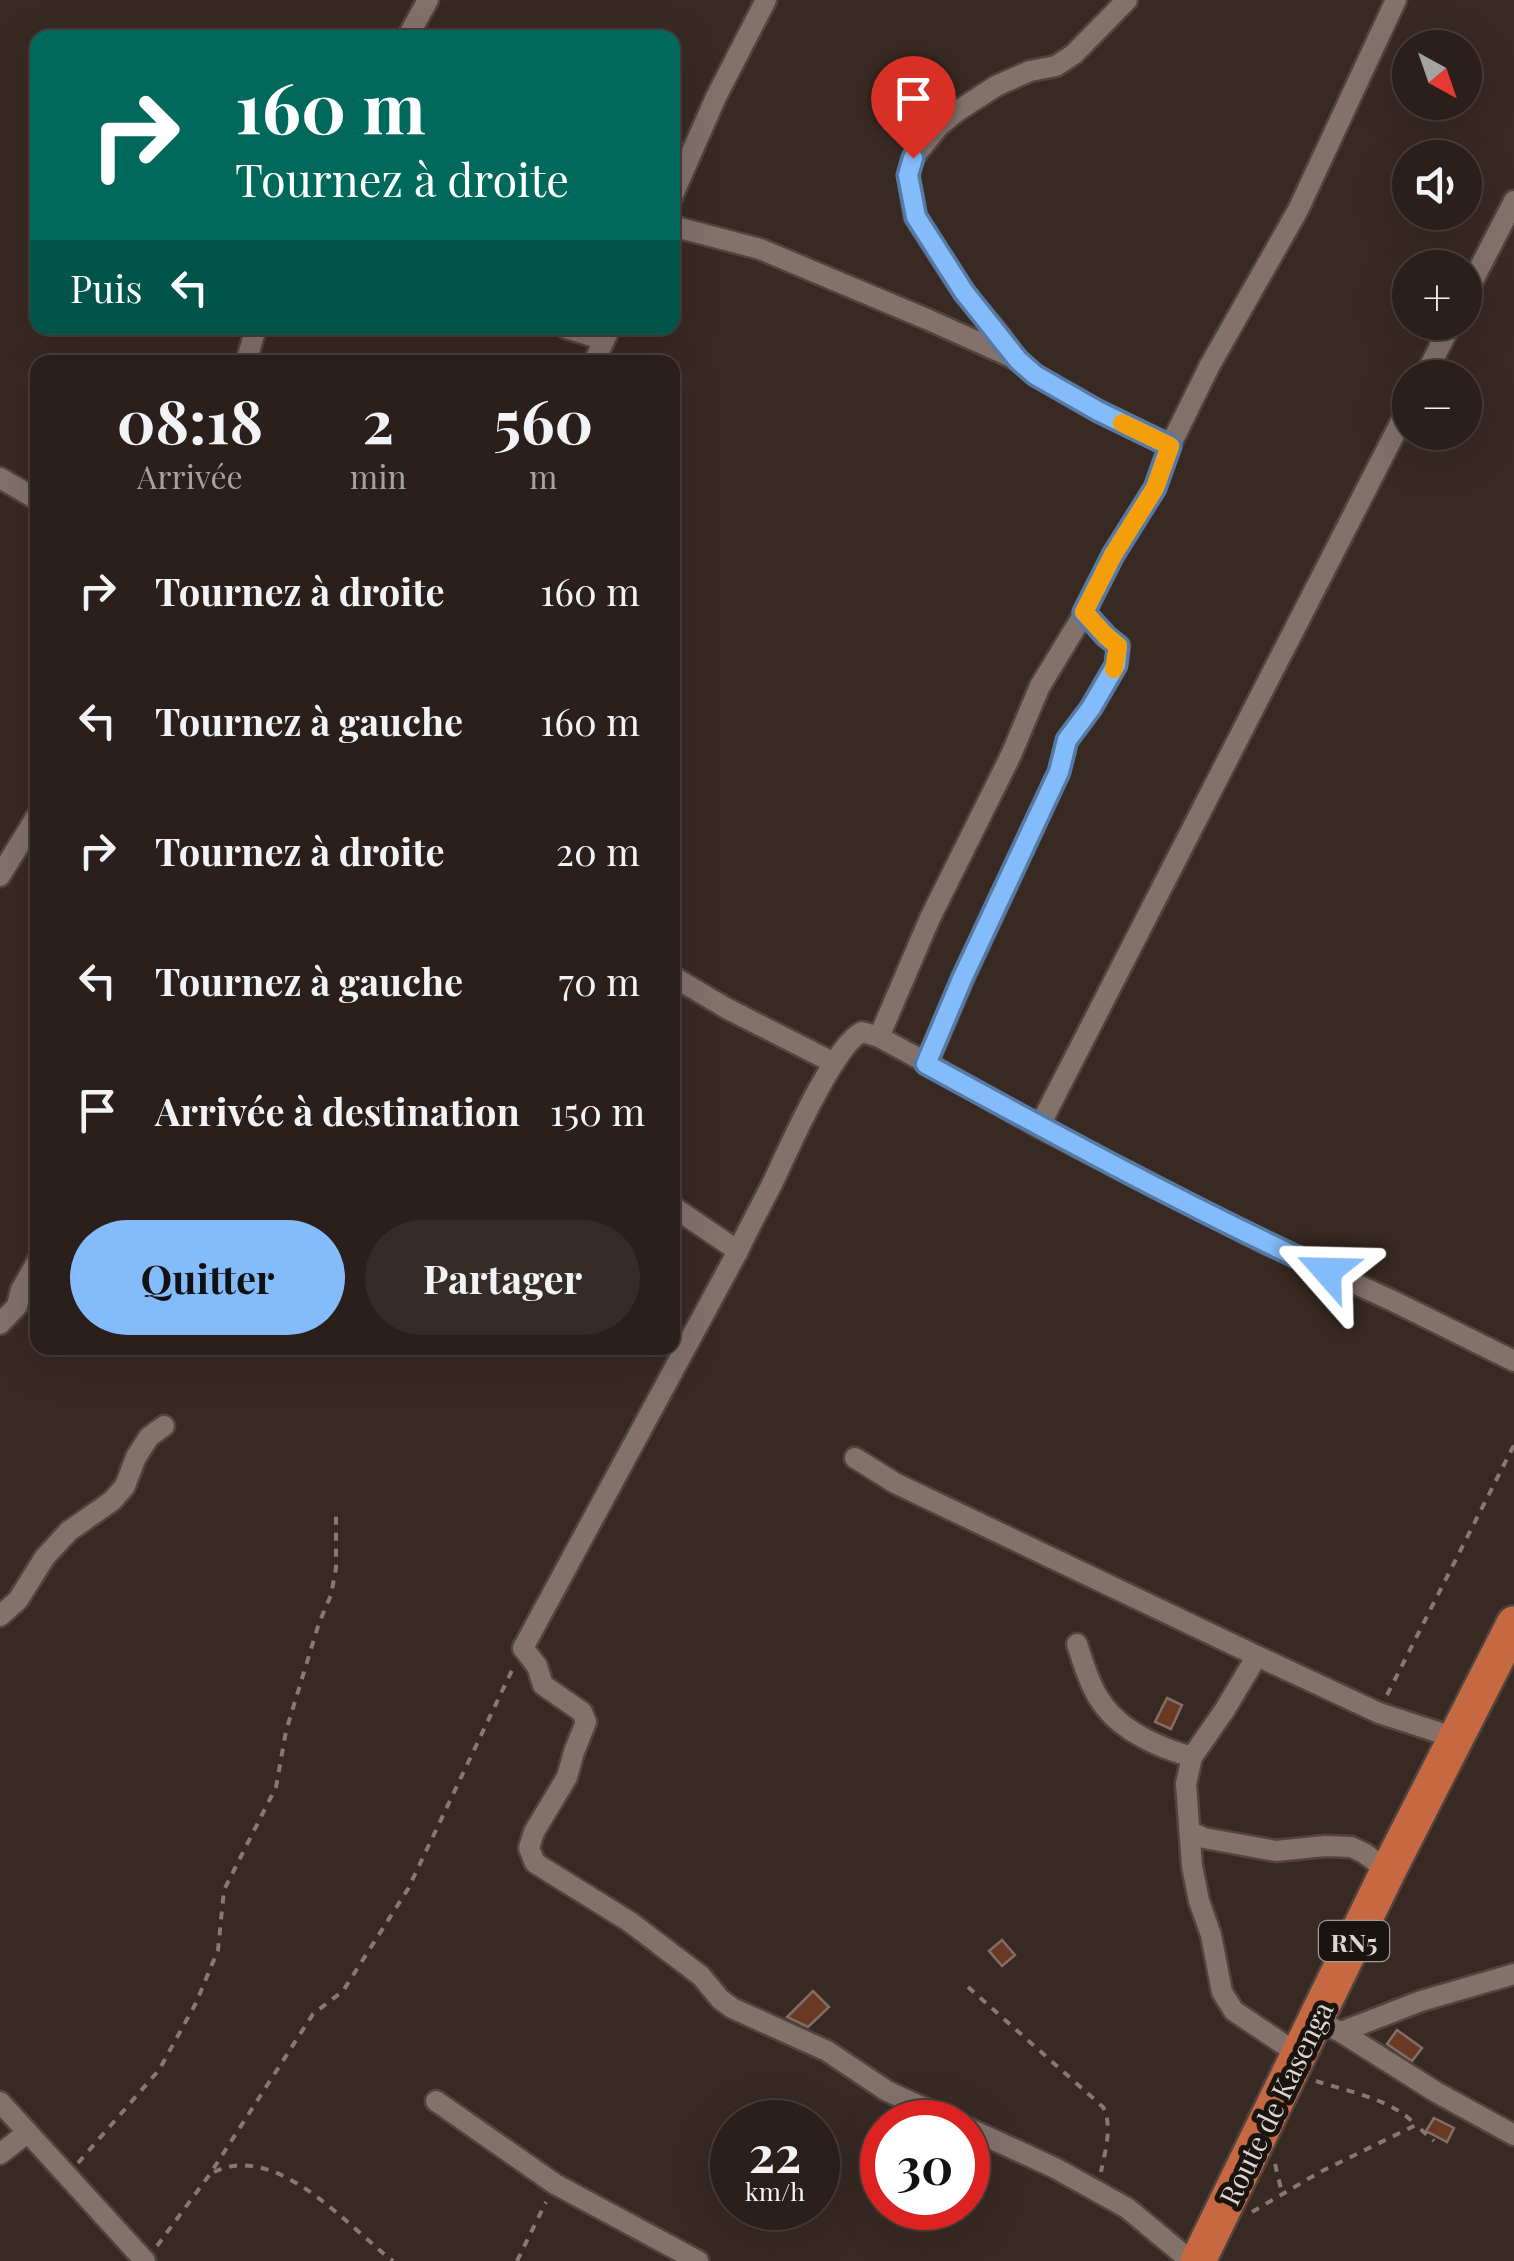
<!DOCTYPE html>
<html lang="fr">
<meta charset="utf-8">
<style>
body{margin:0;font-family:"Playfair Display",serif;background:#362c27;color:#f1f3f6;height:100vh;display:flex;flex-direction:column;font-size:38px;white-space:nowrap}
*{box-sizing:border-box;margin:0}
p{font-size:32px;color:#a5a2a2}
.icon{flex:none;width:55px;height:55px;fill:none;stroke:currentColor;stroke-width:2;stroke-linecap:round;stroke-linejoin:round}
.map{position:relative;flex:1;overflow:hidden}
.panel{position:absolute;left:30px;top:355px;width:650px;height:1000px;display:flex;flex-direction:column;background:#2a1f1a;border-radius:20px;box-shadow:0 10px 40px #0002,0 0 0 2px #463d39}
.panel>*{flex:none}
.hud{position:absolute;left:30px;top:30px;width:650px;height:305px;border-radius:20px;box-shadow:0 10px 40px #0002,0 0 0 2px #463d39;background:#00695c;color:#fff;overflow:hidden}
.needle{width:65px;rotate:140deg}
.controls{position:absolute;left:1392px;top:30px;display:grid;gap:20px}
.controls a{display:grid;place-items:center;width:90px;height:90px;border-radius:50%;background:#2a1f1a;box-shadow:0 10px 40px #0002,0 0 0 2px #463d39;font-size:50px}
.speed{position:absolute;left:710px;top:2100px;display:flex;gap:20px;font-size:50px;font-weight:700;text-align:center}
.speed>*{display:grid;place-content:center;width:130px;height:130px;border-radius:50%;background:#2a1f1a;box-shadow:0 10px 40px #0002,0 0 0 2px #463d39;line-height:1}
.speed small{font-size:25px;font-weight:400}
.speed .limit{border:15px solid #d22;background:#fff;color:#111}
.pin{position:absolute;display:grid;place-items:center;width:85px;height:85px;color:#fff;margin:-102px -42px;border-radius:50% 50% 50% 0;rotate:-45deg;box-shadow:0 0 10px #0007}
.pin .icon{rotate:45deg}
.me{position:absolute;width:110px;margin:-55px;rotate:295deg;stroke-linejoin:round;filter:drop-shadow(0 0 8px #0008)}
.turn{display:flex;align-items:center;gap:35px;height:210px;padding:0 40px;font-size:45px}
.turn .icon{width:130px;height:130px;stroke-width:2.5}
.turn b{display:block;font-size:70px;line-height:85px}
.then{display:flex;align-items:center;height:95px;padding:0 40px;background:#0003;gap:20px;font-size:38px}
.eta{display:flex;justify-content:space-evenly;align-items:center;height:170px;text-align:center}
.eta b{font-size:60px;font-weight:700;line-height:70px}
.action{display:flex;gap:20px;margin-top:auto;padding:20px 40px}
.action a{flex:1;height:115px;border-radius:60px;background:#84bbfb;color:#111;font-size:40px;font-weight:700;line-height:115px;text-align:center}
.action a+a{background:#362c27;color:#f1f3f6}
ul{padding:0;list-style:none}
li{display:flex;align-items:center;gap:30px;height:130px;padding:0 40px}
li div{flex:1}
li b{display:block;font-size:38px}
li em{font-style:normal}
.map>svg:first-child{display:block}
.building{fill:#6a3924;stroke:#806e67;stroke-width:2.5}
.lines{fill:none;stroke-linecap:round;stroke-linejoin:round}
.street-casing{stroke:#51443f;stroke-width:25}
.highway-casing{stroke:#51443f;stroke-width:40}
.path{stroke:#857974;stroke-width:4;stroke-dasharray:8 8;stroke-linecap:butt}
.street{stroke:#83716a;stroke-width:20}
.highway{stroke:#c66942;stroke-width:35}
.route-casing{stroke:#567aa3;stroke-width:25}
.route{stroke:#84bbfb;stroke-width:18}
.slow{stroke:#f59e0b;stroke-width:18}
.labels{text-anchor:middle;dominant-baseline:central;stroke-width:10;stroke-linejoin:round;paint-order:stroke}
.shield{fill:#1a1411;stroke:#a39a97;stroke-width:2.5}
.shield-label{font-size:25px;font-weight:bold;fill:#ded4d0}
.street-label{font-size:28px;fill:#ded4d0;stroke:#1a1411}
</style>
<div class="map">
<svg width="1514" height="2261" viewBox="0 0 1514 2261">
<rect width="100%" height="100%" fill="#382923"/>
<g class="building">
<path d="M1167,1698L1182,1705L1171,1729L1155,1722Z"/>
<path d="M1002,1940L1015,1955L1002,1966L989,1951Z"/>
<path d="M813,1991L829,2007L808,2027L787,2017Z"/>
<path d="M1397,2030L1422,2048L1412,2061L1387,2044Z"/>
<path d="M1434,2118L1454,2128L1447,2142L1426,2131Z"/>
</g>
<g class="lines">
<g class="street-casing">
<g id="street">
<path d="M407,38L428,0"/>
<path d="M672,197L716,97L766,0"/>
<path d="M672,226L760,249L929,320L1018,360L1035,375L1098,411L1170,446"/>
<path d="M1465,296L1514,201"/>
<path d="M566,328L604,340"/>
<path d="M1017,360L998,333L964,293L915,217L908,175L913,158L939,126L956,112L996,86L1030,71L1056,66L1074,54L1127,0"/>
<path d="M246,362L256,328"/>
<path d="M594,362L610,328"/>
<path d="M1424,378L1452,322"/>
<path d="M0,478L38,500"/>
<path d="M1085,612L1105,636L1119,646L1116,665L1091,708L1067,741L1059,772L963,979L927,1063L1039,1127L1261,1241L1393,1301L1514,1361"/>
<path d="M0,876L38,814"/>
<path d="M672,976L726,1008L834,1063"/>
<path d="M879,1037L862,1032C834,1045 789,1148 774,1180C762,1204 749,1227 738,1251L523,1648L537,1666L543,1685L582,1712L586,1722L574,1752L567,1777L534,1832L529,1848L535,1863L630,1922L701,1976L720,1999L732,2008L827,2051L887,2091L955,2122"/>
<path d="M927,1063L879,1037L930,918L1011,755L1040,686L1085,612L1113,555L1155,488L1170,446L1210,365L1298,210L1396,0"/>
<path d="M1039,1127L1410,404"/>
<path d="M672,1206L738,1251"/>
<path d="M0,1324L17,1306L21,1290L38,1260"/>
<path d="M855,1458L895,1483L1257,1656"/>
<path d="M0,1616L18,1600L45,1557L69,1531L112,1501L125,1486L136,1457L149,1437L164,1426"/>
<path d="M1077,1644C1083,1662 1088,1681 1098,1697C1117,1730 1157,1747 1192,1757"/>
<path d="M1191,1832L1204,1838L1276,1851L1325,1846L1351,1847L1364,1853L1388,1871"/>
<path d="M1315,2020L1341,2032L1436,2092L1514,2135"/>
<path d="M1341,2032L1421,2001L1514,1974"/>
<path d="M1298,2054L1234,2011L1222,1992L1211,1935L1199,1901L1192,1866L1186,1784L1192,1757L1224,1711L1257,1656L1379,1713L1456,1738"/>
<path d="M436,2101L555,2184L698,2261"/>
<path d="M0,2102L145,2261"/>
<path d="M968,2128L1055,2168L1127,2208L1191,2261"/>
<path d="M0,2154L27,2133"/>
</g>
</g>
<g class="highway-casing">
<path id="highway" d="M1198,2261L1388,1871L1514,1624"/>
</g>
<g class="path">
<path d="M1387,1695L1514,1445"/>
<path d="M968,1987L1103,2107C1113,2126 1105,2151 1101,2172"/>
<path d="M1316,2081C1349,2092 1392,2099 1416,2125"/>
<path d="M78,2163L159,2070L196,2003L218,1950L224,1890L276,1787L286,1731L300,1685L319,1623L331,1595L336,1568V1513"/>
<path d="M1275,2164L1282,2193"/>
<path d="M214,2172C277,2141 348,2227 393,2261"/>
<path d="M1252,2212L1320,2172L1416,2125L1434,2141"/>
<path d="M157,2246L210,2174L313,2014L343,1991L408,1889L514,1666"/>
<path d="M517,2261L546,2202"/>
</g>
<use href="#street" class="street"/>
<use href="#highway" class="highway"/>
</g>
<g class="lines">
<g class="route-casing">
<path id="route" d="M913,158L908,175L916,217L964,292L1018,360L1035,375L1098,411L1170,446L1155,488L1113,555L1084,612L1106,636L1118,646L1116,665L1091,708L1067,740L1059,772L962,979L926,1064C1058,1136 1190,1208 1327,1271"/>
</g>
<use href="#route" class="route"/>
<path class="slow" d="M1114,669L1118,646L1106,636L1084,612L1113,555L1155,488L1170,446L1122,423"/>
</g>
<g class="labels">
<rect class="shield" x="1319" y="1921" width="70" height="40" rx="8"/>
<g class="shield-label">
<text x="1354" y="1941">RN5</text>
</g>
<g class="street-label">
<text transform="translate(1275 2103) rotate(-64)">Route de Kasenga</text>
</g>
</g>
</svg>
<div class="controls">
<a><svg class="needle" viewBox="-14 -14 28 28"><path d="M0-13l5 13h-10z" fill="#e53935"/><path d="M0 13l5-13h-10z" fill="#a5a2a2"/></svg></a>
<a><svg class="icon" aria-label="sound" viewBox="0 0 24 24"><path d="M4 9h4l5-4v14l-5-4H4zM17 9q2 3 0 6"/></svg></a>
<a>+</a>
<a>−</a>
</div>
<div class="speed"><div>22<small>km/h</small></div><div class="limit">30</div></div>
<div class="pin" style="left:913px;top:158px;background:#d93025"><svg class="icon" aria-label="arrive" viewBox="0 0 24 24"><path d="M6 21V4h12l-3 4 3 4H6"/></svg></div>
<svg class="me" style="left:1327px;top:1271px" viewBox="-20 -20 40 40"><path d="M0-17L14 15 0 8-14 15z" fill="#84bbfb" stroke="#fff" stroke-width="4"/></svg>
<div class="hud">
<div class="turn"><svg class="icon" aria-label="right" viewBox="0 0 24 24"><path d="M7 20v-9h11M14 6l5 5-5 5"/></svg><div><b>160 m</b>Tournez à droite</div></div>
<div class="then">Puis<svg class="icon" aria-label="left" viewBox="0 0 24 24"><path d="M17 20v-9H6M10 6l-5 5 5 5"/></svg></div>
</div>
<section class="panel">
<div class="eta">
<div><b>08:18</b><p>Arrivée</p></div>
<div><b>2</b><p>min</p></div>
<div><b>560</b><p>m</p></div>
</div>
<ul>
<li><svg class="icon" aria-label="right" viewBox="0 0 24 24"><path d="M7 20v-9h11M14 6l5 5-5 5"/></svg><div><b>Tournez à droite</b></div><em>160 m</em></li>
<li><svg class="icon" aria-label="left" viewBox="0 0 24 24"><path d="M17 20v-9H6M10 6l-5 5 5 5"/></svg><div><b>Tournez à gauche</b></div><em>160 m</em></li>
<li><svg class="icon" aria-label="right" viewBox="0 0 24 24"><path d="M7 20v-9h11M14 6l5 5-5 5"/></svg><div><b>Tournez à droite</b></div><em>20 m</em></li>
<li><svg class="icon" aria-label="left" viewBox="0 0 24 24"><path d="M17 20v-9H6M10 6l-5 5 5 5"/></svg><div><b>Tournez à gauche</b></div><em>70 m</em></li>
<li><svg class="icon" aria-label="arrive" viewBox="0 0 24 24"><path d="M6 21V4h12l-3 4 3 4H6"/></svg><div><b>Arrivée à destination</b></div><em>150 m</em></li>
</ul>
<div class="action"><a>Quitter</a><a>Partager</a></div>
</section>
</div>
